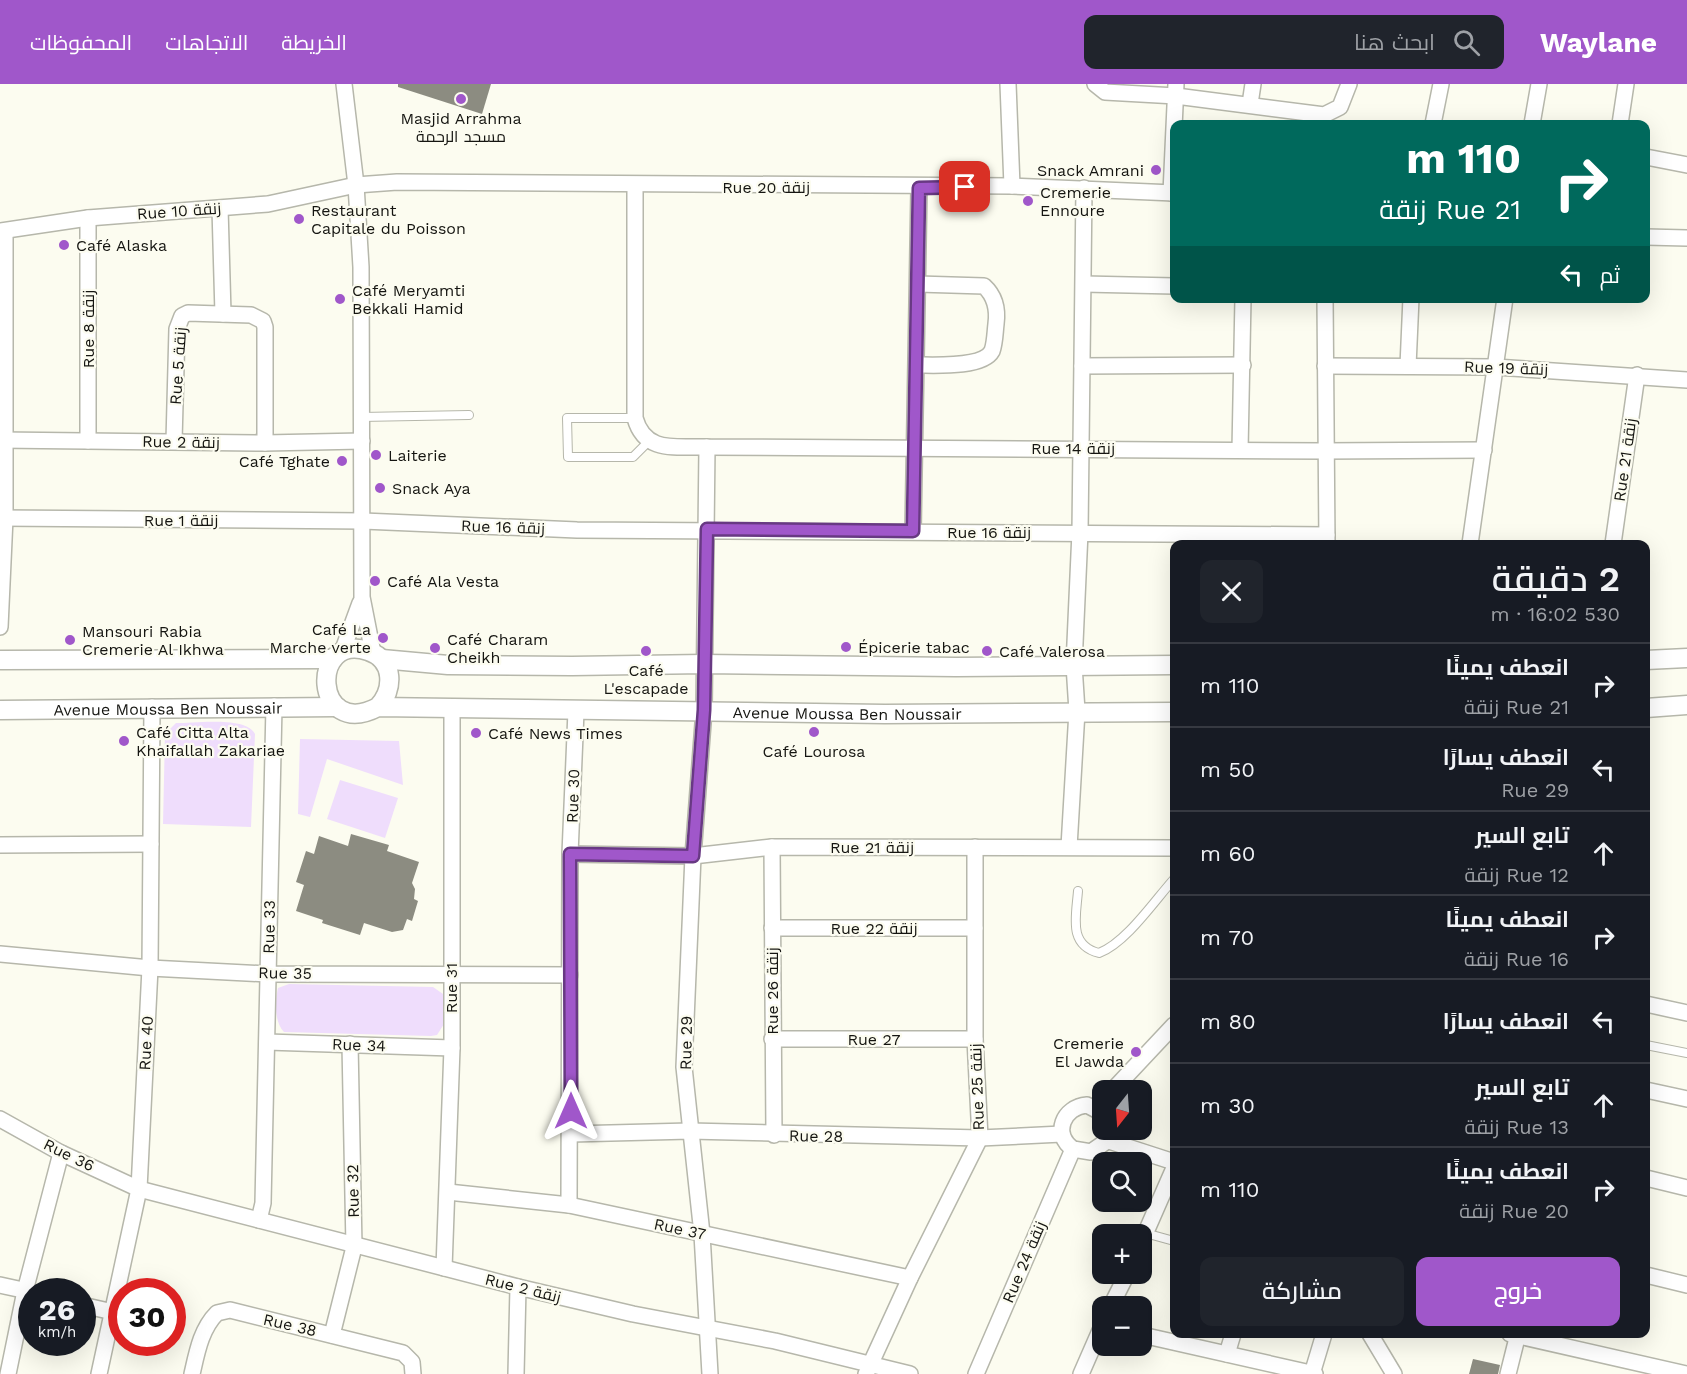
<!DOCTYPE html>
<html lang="ar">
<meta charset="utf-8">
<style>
body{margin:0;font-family:"Work Sans",Cairo,sans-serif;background:#20242c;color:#f1f3f6;direction:rtl;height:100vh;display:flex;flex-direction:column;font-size:22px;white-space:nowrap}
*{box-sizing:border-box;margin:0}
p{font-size:20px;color:#9ea1a6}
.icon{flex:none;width:33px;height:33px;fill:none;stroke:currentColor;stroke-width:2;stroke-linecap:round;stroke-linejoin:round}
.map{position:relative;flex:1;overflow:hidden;direction:ltr}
.details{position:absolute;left:1170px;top:456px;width:480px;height:798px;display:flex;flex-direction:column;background:#171b24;border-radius:12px;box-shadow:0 6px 24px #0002;direction:rtl}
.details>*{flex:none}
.guide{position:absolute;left:1170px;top:36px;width:480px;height:183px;border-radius:12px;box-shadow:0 6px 24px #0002;direction:rtl;background:#00695c;color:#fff;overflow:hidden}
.needle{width:39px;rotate:197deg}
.fabs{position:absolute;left:1092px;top:996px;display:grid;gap:12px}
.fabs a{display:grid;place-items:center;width:60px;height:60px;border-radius:12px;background:#171b24;box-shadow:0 6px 24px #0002;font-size:30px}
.speed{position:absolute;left:18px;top:1194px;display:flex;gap:12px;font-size:30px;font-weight:700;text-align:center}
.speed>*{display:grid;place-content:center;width:78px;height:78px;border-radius:50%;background:#171b24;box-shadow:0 6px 24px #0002;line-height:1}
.speed small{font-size:15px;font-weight:400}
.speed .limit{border:9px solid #d22;background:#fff;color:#111}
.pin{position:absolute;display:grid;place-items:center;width:51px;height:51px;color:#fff;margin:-26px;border-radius:12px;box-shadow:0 3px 9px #0006}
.me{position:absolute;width:66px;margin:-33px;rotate:0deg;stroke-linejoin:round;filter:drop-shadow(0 0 4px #0008)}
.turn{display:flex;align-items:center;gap:21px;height:126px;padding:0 30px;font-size:27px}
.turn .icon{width:78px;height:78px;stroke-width:2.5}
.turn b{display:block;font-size:42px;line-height:51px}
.then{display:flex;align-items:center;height:57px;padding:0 30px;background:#0003;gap:12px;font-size:22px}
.round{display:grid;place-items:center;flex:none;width:63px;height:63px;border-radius:12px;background:#20242c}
.head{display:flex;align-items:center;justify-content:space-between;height:102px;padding:0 30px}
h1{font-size:36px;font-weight:600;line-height:45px}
.button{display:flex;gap:12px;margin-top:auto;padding:12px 30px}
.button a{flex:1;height:69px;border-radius:12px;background:#a057ca;color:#fff;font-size:24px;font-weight:600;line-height:69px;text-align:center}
.button a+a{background:#20242c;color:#f1f3f6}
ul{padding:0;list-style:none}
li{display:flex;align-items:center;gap:18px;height:84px;padding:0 30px;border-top:2px solid #363941}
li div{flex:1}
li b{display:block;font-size:22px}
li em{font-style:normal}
header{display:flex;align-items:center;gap:36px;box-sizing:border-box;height:84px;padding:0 30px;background:#a057ca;color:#fff}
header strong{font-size:28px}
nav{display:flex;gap:33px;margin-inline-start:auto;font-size:21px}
.search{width:420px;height:54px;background:#20242c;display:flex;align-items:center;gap:15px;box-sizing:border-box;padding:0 21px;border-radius:12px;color:#9ea1a6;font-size:22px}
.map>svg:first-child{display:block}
.green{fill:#efddfc}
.building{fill:#8c8c81}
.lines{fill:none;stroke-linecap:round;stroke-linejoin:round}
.service-casing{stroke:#b6b7ab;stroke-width:10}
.minor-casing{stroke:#b6b7ab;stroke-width:18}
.tertiary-casing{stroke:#b6b7ab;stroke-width:21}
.service{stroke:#fff;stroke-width:8}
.minor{stroke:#fff;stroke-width:15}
.tertiary{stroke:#fff;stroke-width:18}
.route-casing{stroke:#683983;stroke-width:15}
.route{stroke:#a057ca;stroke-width:10}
.poi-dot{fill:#a057ca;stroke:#fcfcf0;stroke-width:2}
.labels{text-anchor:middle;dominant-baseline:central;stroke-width:4.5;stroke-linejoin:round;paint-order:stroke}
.poi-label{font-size:16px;fill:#151511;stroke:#fcfcf0;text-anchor:start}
.street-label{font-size:16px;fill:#151511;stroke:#fcfcf0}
</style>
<header>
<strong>Waylane</strong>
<div class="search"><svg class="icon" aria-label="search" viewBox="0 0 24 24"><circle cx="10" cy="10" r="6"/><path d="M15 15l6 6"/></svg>ابحث هنا</div>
<nav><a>الخريطة</a><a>الاتجاهات</a><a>المحفوظات</a></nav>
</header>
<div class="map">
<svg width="1687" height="1290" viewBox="0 0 1687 1290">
<rect width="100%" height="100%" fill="#fcfcf0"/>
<g class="green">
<path d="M176,639C195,639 247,632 255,650L251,743L163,740L165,650Z"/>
<path d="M300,655L399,657L403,701L327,675L310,733L298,730Z"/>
<path d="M340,696L398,714L385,754L327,735Z"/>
<path d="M289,900L433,903L443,910L444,940L437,951L431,952L284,948C274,938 275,917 278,904Z"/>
</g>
<g class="building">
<path d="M398,0H491L482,30L398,3Z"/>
<path d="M351,750L389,761L387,767L419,778L412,799L415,805L414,815L418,817L412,837L407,835L403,846L392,848L364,839L360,851L322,839L323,836L296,827L304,801L296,798L306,767L314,770L319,752L348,762Z"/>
<path d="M1473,1275L1500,1281L1498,1290H1469Z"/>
</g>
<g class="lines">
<g class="service-casing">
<g id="service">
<path d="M361,333L469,331"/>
<path d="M635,334H567L568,373H633L648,358"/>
<path d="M1078,807C1076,833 1068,861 1099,869C1126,859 1155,816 1174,795"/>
<path d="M1646,961L1687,969"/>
<path d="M1145,1149L1174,1157"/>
</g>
</g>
<g class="minor-casing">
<g id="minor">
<path d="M344,0L356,101L361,183L362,513L373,569"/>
<path d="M1008,0L1012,102"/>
<path d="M1095,0L1105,8L1176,12L1324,31L1340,23L1349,0"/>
<path d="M1250,20L1253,0"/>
<path d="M1433,40L1441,0"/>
<path d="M1532,40L1539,0"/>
<path d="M1620,40L1626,0"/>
<path d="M1646,73L1687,81"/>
<path d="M635,102V334C645,370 676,362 707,363L1324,367L1484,366"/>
<path d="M1171,109L1176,0"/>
<path d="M220,124L223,230"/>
<path d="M0,147L88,134L268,120L356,101L397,98L1012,102L1174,109"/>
<path d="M1646,153L1687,154"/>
<path d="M1084,200L1174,202"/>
<path d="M1325,214L1327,460"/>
<path d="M917,281C934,281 983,284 992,267C995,259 995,248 996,240C998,225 995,212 984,202L918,200"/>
<path d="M1082,282L1243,281"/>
<path d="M1325,282L1495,283L1687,296"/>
<path d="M1408,282L1411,214"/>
<path d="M0,356L265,359L362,357"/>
<path d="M88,357V134"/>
<path d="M174,357L177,245L182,232L188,229L251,231L263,237L265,243V359"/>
<path d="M707,363L704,626L693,772L684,983L702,1150L710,1290"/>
<path d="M1240,366L1243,214"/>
<path d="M0,434L363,437L577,446L1327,451"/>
<path d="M913,447L919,104"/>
<path d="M1470,460L1505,214"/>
<path d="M1613,460L1637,291"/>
<path d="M0,543L5,434V147"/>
<path d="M342,568L360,519"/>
<path d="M0,761L151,760"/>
<path d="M772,763L774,1051"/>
<path d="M1069,763L1077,627L1074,581L1080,448L1084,104"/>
<path d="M570,770L693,772L772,763L1174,764"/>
<path d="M772,844H975"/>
<path d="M0,870L150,884L268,890L570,891"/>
<path d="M1646,920L1687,929"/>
<path d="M772,955H975"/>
<path d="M267,958L452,964"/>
<path d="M1113,1006L1174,941"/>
<path d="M1646,1006L1687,1015"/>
<path d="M1102,1029L1087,1021C1063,1023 1052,1050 1073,1065L1091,1068L1104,1059L1109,1046"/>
<path d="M0,1035L61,1069L139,1105L518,1203L633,1230L775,1257L910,1290"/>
<path d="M571,1050L690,1047L980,1054L1062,1050"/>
<path d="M1106,1056L1174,1078"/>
<path d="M1646,1094L1687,1104"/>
<path d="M448,1108L569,1121L910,1194"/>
<path d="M569,1121L570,770L576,627"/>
<path d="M259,1136L263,1119L274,622"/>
<path d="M1142,1157L1174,1084"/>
<path d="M444,1184L452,964V624"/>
<path d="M1646,1191L1687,1201"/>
<path d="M0,1201L32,1208"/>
<path d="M82,1221L113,1228"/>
<path d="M1111,1222L1127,1190"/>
<path d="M1370,1250L1394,1290"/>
<path d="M1510,1250L1686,1290"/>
<path d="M332,1251L354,1163L350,960"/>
<path d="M1142,1251L1315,1290"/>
<path d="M1227,1270L1233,1250"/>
<path d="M8,1290L25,1207L61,1069"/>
<path d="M99,1290L139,1105L150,884L152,623"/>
<path d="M192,1290C197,1268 201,1245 217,1229L230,1226L403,1269L412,1278L413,1290"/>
<path d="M516,1290L518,1203"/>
<path d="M866,1290L910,1194L980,1054L975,955V763"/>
<path d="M976,1290L1073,1065"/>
<path d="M1081,1290L1102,1242"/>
<path d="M1312,1290L1324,1250"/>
<path d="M1508,1290L1518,1250"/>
</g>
</g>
<g class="tertiary-casing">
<g id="tertiary">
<path d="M382,575L448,581L572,582L704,580L956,583L1174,581"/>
<path d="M0,576L333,575"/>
<path d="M1646,576L1687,574"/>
<path id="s1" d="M378,623C394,606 395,576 368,567C309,547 313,657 378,623L885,630L1174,628"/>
<path d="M1646,624L1687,621"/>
<path id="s2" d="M0,626L337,623"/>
</g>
</g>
<use href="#service" class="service"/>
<use href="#minor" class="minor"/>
<use href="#tertiary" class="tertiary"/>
</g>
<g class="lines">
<g class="route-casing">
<path id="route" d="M571,1027L570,770L693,772L704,626L707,445L913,447L919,104L965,103"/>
</g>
<use href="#route" class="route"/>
</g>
<g class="poi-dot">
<circle cx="461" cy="15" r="6"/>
<circle cx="1156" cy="86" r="6"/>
<circle cx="1028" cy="117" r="6"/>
<circle cx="299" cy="135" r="6"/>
<circle cx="64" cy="161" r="6"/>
<circle cx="340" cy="215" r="6"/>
<circle cx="376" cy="371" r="6"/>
<circle cx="342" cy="377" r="6"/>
<circle cx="380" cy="404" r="6"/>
<circle cx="375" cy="497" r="6"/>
<circle cx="383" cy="554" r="6"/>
<circle cx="70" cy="556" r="6"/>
<circle cx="846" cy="563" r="6"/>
<circle cx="435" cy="564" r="6"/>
<circle cx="646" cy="567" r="6"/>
<circle cx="987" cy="567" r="6"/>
<circle cx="814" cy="648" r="6"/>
<circle cx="476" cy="649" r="6"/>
<circle cx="124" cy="657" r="6"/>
<circle cx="1136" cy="968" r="6"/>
</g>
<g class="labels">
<g class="poi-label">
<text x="461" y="34" text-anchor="middle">Masjid Arrahma<tspan x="461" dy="18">مسجد الرحمة</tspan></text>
<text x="1144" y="86" text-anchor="end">Snack Amrani</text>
<text x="1040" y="108">Cremerie<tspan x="1040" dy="18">Ennoure</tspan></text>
<text x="311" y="126">Restaurant<tspan x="311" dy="18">Capitale du Poisson</tspan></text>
<text x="76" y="161">Café Alaska</text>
<text x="352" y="206">Café Meryamti<tspan x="352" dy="18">Bekkali Hamid</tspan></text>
<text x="388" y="371">Laiterie</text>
<text x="330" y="377" text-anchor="end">Café Tghate</text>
<text x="392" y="404">Snack Aya</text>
<text x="387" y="497">Café Ala Vesta</text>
<text x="371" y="545" text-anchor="end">Café La<tspan x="371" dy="18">Marche verte</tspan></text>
<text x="82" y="547">Mansouri Rabia<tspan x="82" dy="18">Cremerie Al Ikhwa</tspan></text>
<text x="447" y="555">Café Charam<tspan x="447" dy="18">Cheikh</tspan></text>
<text x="858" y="563">Épicerie tabac</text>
<text x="999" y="567">Café Valerosa</text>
<text x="646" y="586" text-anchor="middle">Café<tspan x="646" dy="18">L'escapade</tspan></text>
<text x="136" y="648">Café Citta Alta<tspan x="136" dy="18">Khaifallah Zakariae</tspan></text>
<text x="488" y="649">Café News Times</text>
<text x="814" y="667" text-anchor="middle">Café Lourosa</text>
<text x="1124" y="959" text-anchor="end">Cremerie<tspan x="1124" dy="18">El Jawda</tspan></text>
</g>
<g class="street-label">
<text x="766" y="103">Rue 20 زنقة</text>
<text transform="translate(179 127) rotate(-4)">Rue 10 زنقة</text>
<text transform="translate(88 245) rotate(-90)">Rue 8 زنقة</text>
<text transform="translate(178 282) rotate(-86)">Rue 5 زنقة</text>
<text transform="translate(1506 284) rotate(2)">Rue 19 زنقة</text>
<text transform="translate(181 358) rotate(1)">Rue 2 زنقة</text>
<text x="1073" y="364">Rue 14 زنقة</text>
<text transform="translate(1625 376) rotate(-82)">Rue 21 زنقة</text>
<text x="181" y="436">Rue 1 زنقة</text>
<text transform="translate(503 443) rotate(2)">Rue 16 زنقة</text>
<text x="989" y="448">Rue 16 زنقة</text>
<text stroke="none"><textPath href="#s2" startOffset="168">Avenue Moussa Ben Noussair</textPath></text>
<text stroke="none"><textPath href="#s1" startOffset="672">Avenue Moussa Ben Noussair</textPath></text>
<text transform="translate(573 712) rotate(-88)">Rue 30</text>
<text x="872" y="763">Rue 21 زنقة</text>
<text transform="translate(269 843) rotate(-89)">Rue 33</text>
<text x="874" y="844">Rue 22 زنقة</text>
<text transform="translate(285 889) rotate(1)">Rue 35</text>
<text transform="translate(451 904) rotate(-90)">Rue 31</text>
<text transform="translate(772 907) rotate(-90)">Rue 26 زنقة</text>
<text x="874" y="955">Rue 27</text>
<text transform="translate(146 959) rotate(-87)">Rue 40</text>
<text transform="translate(686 959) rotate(-89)">Rue 29</text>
<text transform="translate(359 961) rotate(2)">Rue 34</text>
<text transform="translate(977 1003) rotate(-92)">Rue 25 زنقة</text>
<text transform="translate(816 1052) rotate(1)">Rue 28</text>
<text transform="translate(69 1071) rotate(26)">Rue 36</text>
<text transform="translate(353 1107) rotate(-91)">Rue 32</text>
<text transform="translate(680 1145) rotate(12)">Rue 37</text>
<text transform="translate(1024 1178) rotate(-67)">Rue 24 زنقة</text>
<text transform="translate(523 1204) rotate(14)">Rue 2 زنقة</text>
<text transform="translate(290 1241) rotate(13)">Rue 38</text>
</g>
</g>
</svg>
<div class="fabs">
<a><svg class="needle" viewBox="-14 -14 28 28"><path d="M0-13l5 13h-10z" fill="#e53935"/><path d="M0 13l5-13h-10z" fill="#9ea1a6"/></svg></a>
<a><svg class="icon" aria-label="search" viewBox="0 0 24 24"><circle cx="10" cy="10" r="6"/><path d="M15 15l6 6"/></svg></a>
<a>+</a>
<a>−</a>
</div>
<div class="speed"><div>26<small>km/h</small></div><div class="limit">30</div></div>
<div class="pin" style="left:965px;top:103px;background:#d93025"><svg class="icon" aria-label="arrive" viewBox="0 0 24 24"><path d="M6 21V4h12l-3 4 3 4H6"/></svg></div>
<svg class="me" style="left:571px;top:1027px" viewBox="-20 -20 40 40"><path d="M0-17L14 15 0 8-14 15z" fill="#a057ca" stroke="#fff" stroke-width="4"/></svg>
<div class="guide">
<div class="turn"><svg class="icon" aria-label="right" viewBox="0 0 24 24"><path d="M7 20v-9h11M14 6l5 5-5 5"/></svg><div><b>110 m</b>Rue 21 زنقة</div></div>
<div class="then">ثم<svg class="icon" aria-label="left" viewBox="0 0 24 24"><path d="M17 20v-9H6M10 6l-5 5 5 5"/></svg></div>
</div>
<section class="details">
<div class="head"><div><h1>2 دقيقة</h1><p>530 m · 16:02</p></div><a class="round"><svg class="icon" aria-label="close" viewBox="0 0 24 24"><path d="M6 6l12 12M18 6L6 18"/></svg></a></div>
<ul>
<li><svg class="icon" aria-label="right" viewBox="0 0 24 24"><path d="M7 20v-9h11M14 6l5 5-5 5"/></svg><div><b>انعطف يمينًا</b><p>Rue 21 زنقة</p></div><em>110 m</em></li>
<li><svg class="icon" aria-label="left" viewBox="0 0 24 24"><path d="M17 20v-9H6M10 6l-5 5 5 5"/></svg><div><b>انعطف يسارًا</b><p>Rue 29</p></div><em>50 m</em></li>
<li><svg class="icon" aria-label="ahead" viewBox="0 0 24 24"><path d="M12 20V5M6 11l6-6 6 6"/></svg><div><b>تابع السير</b><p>Rue 12 زنقة</p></div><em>60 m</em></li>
<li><svg class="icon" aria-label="right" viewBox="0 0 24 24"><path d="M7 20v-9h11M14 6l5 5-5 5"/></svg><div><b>انعطف يمينًا</b><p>Rue 16 زنقة</p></div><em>70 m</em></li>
<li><svg class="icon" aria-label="left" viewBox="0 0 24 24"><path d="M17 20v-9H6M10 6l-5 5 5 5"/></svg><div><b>انعطف يسارًا</b></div><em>80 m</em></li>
<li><svg class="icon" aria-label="ahead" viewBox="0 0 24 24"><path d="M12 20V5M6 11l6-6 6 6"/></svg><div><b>تابع السير</b><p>Rue 13 زنقة</p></div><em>30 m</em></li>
<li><svg class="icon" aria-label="right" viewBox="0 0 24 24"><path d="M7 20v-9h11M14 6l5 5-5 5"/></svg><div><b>انعطف يمينًا</b><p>Rue 20 زنقة</p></div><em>110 m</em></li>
</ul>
<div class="button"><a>خروج</a><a>مشاركة</a></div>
</section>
</div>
